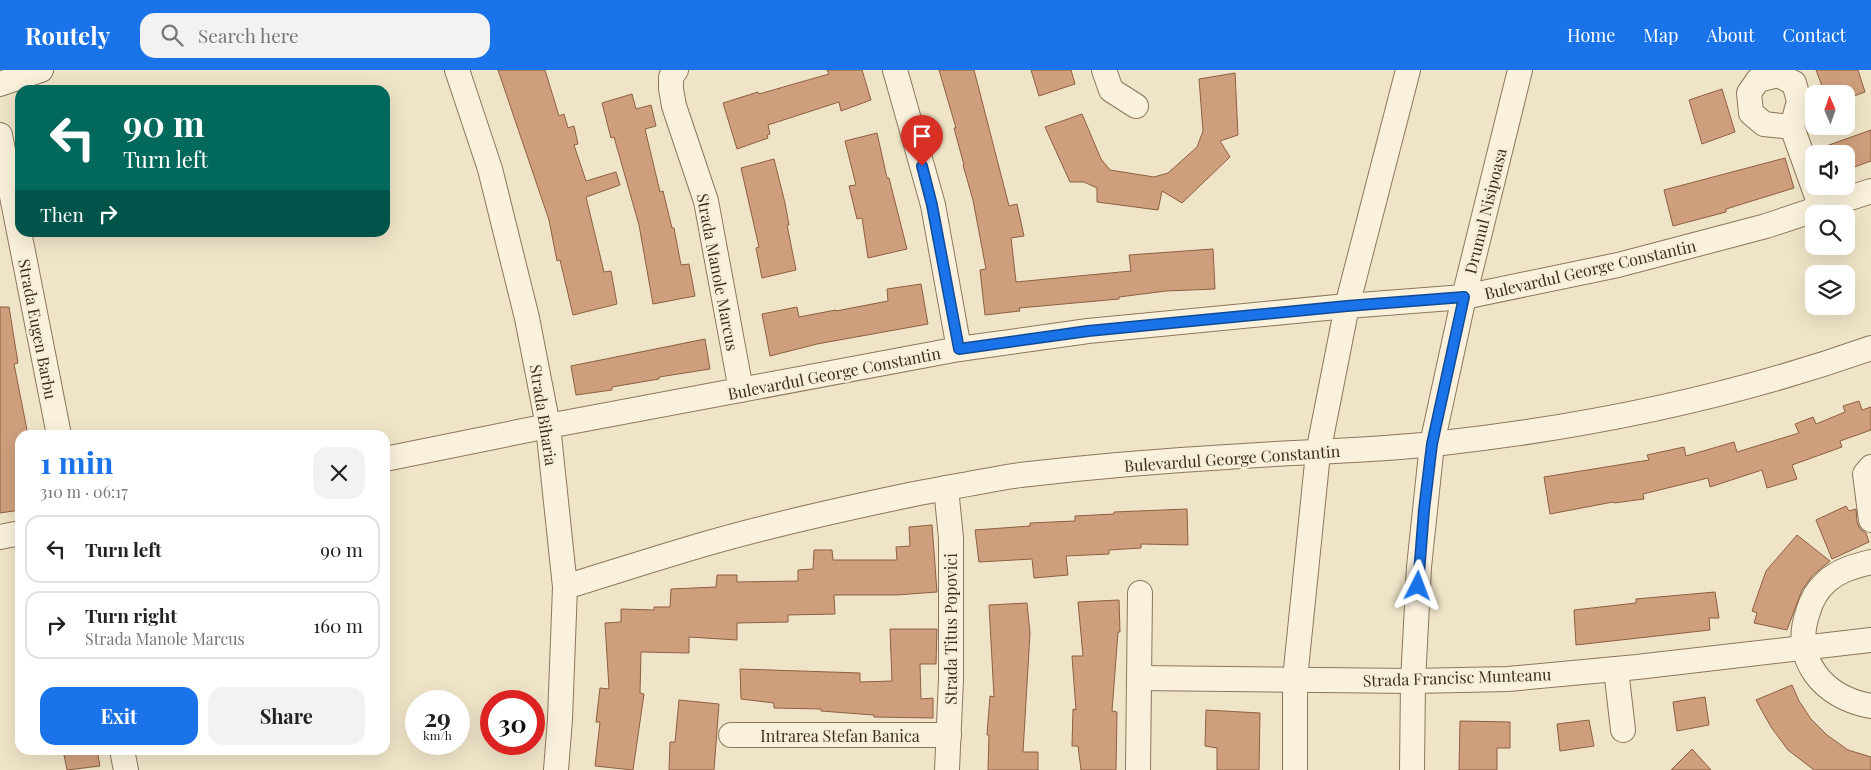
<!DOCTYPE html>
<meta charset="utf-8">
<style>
body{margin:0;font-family:"Playfair Display",serif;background:#f2f2f2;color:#222;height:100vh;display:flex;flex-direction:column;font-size:19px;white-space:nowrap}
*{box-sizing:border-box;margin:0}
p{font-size:16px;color:#767676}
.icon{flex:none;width:28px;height:28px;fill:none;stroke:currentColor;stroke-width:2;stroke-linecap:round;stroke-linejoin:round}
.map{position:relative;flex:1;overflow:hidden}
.details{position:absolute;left:15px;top:360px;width:375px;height:325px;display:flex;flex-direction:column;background:#fff;border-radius:15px;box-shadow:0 5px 20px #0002}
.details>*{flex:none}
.banner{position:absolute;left:15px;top:15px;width:375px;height:152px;border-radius:15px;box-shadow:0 5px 20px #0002;background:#00695c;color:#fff;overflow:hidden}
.needle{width:32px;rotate:358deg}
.controls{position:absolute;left:1805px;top:15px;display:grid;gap:10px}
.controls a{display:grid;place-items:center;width:50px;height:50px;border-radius:10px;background:#fff;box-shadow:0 5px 20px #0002;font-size:25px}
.speed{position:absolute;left:405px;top:620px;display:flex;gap:10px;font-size:25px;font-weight:700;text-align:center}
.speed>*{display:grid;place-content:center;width:65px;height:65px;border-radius:50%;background:#fff;box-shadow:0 5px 20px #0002;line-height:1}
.speed small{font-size:12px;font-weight:400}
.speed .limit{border:8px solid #d22;background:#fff;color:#111}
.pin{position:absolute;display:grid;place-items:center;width:42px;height:42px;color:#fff;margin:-51px -21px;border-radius:50% 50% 50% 0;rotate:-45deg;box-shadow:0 0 5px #0007}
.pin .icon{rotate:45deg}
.me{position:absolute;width:55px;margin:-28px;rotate:3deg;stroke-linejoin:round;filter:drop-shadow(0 0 4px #0008)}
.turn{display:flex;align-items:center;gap:18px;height:105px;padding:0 25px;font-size:22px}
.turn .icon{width:65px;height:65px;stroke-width:2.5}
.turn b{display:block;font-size:35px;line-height:42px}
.then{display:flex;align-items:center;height:48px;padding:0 25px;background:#0003;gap:10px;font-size:19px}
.round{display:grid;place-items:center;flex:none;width:52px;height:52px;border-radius:15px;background:#f2f2f2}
.summary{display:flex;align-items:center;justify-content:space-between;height:85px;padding:0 25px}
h1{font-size:30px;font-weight:700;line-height:38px;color:#1a73e8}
.cta{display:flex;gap:10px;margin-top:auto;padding:10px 25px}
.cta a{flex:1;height:58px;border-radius:15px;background:#1a73e8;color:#fff;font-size:20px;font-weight:700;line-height:58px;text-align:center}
.cta a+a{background:#f2f2f2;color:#222}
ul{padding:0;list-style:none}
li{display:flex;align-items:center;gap:15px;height:68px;margin:0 10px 8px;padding:0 15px;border:2px solid #e0e0e0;border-radius:15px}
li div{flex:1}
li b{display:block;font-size:19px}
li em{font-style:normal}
header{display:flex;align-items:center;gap:30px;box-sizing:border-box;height:70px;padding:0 25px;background:#1a73e8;color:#fff}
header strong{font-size:24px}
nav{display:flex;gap:28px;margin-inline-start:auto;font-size:18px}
.search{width:350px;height:45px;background:#f2f2f2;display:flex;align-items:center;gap:12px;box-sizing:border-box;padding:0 18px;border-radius:15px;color:#767676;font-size:19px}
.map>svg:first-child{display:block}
.building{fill:#cf9f7d;stroke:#8d5f41}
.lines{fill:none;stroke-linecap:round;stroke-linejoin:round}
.minor-casing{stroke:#8d765c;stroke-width:26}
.minor{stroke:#faf1dc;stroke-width:24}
.route-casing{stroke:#114b97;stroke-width:12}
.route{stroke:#1a73e8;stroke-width:9}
.labels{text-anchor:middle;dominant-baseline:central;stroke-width:5;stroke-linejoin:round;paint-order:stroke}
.street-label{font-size:16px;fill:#3d2e20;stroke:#f7eed8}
</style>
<header>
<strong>Routely</strong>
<div class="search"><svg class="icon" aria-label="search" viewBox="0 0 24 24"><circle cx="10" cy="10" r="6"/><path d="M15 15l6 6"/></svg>Search here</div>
<nav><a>Home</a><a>Map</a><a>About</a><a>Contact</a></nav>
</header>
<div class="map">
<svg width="1871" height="700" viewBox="0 0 1871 700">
<rect width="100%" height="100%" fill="#f0e4c8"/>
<g class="building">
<path d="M498,0H545L559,46L564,44L568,58L574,56L578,74L574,75L586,111L616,102L620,115L586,127L604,202L611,201L617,234L573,245L560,190L557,191L549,150Z"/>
<path d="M827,0H862L871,30L841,41L839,32L768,55L770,64L767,65L768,68L737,79L723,33L758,22L759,24L829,4Z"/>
<path d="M939,0H974L1009,136L1017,134L1024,166L1011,168L1016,212L1131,201L1129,185L1213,179L1215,219L1166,221L1119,227V229L1019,238L1020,241L985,245L980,200L986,199L973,130L963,95H964L954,58H956Z"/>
<path d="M1031,0H1071L1075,14L1039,26Z"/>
<path d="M1816,0H1858L1865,22L1846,29V24H1825Z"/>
<path d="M1235,3L1238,65L1220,71L1230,87L1182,133L1162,121L1158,140L1097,132V118L1084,112H1070L1045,57L1082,44L1101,89L1110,100L1154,107L1168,103L1197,77L1203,61L1199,9Z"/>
<path d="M1722,19L1735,62L1702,74L1689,30Z"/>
<path d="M632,24L636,39L651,35L656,56L645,59L660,122L663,121L672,158H674L681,195L689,194L695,226L653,234L639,155L614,67L611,68L602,33Z"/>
<path d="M1871,60V91L1846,100V84H1816L1815,80Z"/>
<path d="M877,63L887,108H889L907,179L868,188L862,148L857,149L849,116L856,115L845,71Z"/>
<path d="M1785,88L1794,118L1726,139V142L1673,156L1664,120Z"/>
<path d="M774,89L785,133L789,155H787L796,200L762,208L756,178L759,177L741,98Z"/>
<path d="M921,214L928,254L817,274L770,286L762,244L797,237L799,247L836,240V241L888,231L887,219Z"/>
<path d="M0,237H9L18,293L14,294L28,365H20V440L0,443Z"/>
<path d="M705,269L710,299L659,307V309L612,317V320L576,325L571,296Z"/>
<path d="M1859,331L1862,340L1871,337V360L1840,371L1842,377L1792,395L1797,409L1767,418L1762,400L1710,417L1708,408L1643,424L1644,429L1614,433L1613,432L1550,444L1544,407L1649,390L1647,385L1684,377L1686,386L1734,372L1737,382L1799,363L1795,354L1813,347L1816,354L1845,342L1843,336Z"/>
<path d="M1846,436L1849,441L1856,439L1857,452L1860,459L1866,463L1869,472L1832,489L1816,450Z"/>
<path d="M1187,439L1188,475L1141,474V478L1109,480V484L1066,486L1068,505L1034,508L1032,489L979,492L975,460L1030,456V453L1075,451V446L1114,444V442Z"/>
<path d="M932,455L937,522L897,525H834L835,544L788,545V552L737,553V570L689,567V583L641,582L640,623L644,624L633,700L595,696L600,652H596L600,618L609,619L605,553L621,552V539L654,540V537H670L671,519L716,517L717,505H737V512L798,511V500L813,499L814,480H832L833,490H897L896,477L910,476L909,457Z"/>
<path d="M1797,465L1830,491L1813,505L1802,520L1787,560L1754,553L1757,543L1752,541L1766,501Z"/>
<path d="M1715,522L1719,548H1709L1710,560L1576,575L1574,540L1636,533V529Z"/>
<path d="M1119,530L1120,562H1118L1112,641L1117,642L1116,700H1081L1078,676H1072L1073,639L1076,640L1072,586H1083L1078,532Z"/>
<path d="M1027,533L1030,563L1023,682H1038V700H988L989,665H987L990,626L994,627L989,535Z"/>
<path d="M890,559H937L936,594H920L921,629L933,628V648L874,647V645L821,641V639L774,638V633L741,629L740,599L860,603V612L892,611Z"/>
<path d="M1792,615L1799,631L1811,649L1827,665L1848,680L1871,687V700H1814L1788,680L1771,657L1756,630Z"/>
<path d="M1705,627L1709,655L1677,661L1673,632Z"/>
<path d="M679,630L719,634L714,700H669L670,672H675Z"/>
<path d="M1206,640L1260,643L1259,700H1217V678L1205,676Z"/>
<path d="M1589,650L1594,676L1560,681L1557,654Z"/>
<path d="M1460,651L1510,652V678H1497V700H1459Z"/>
<path d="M1692,679L1711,700H1671Z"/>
<path d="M63,680H97L100,696L67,700Z"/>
</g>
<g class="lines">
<g class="minor-casing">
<g id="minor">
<path d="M457,0L490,99L527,248L548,356L565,517L560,649L556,700"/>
<path d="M676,0L671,7V19L674,36L706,131L741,320"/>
<path d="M895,0L933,135L959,279"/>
<path d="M1104,0L1111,20L1136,36"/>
<path d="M0,14L41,0"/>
<path d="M1792,57L1764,54L1751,43L1749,23L1758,10L1778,5L1794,13L1799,31L1792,57L1821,138"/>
<path d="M0,65L59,365"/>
<path d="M385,389L548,356L959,279L1088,261L1347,236L1464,227L1618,195L1766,156L1871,121"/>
<path d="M1871,397L1865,404L1871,450"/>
<path d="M946,418L951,468V609L947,700"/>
<path d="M0,467L20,463"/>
<path d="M1871,492C1855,496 1839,500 1826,512C1817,520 1811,531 1808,542C1791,590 1824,628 1871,636"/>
<path d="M565,517C614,502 663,486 712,472C779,453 847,438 914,424C949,418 985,410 1020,405C1089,397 1158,391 1227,387C1296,382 1365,381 1434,374C1582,358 1730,328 1871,278"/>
<path d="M1616,599L1623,660"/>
<path d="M1139,608L1413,611L1508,609L1637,597L1871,570"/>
<path d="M731,665H949"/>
<path d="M122,680L126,700"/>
<path d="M1138,700L1140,523"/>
<path d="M1295,700V609L1318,383L1347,236L1408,0"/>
<path d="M1412,700L1413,611L1419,497L1432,374L1464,227L1520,0"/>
</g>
</g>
<use href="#minor" class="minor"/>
</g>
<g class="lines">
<g class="route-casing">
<path id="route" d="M922,96L932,135L959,279L1088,261L1347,236L1464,227L1432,374L1424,440L1418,516"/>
</g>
<use href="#route" class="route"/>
</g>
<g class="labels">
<g class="street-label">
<text transform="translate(1485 141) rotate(-76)">Drumul Nisipoasa</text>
<text transform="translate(1590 199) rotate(-13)">Bulevardul George Constantin</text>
<text transform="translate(718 202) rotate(79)">Strada Manole Marcus</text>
<text transform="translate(38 259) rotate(79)">Strada Eugen Barbu</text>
<text transform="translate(834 303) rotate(-11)">Bulevardul George Constantin</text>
<text transform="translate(544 345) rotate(81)">Strada Biharia</text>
<text transform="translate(1232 388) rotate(-4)">Bulevardul George Constantin</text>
<text transform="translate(950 559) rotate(-90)">Strada Titus Popovici</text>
<text transform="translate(1457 607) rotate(-2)">Strada Francisc Munteanu</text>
<text x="840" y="665">Intrarea Stefan Banica</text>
</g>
</g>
</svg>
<div class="controls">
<a><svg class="needle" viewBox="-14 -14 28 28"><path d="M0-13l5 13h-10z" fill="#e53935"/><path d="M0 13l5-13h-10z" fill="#767676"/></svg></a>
<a><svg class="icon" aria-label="sound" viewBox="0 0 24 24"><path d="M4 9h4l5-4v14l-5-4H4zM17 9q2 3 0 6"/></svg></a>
<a><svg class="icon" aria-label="search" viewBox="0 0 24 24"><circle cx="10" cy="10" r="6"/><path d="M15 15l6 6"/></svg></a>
<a><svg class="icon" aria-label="layers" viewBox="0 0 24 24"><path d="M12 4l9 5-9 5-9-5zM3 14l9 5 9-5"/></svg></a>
</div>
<div class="speed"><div>29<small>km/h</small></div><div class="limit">30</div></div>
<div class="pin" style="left:922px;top:96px;background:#d93025"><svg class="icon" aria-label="arrive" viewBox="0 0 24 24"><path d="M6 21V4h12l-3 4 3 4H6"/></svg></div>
<svg class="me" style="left:1418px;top:516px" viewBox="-20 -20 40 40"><path d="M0-17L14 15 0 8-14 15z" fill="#1a73e8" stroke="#fff" stroke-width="4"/></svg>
<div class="banner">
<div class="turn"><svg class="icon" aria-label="left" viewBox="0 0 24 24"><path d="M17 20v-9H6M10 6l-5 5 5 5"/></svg><div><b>90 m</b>Turn left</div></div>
<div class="then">Then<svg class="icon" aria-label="right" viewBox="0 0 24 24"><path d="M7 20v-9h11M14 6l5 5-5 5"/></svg></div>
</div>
<section class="details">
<div class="summary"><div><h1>1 min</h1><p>310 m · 06:17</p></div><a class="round"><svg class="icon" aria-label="close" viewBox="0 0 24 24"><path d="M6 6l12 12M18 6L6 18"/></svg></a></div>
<ul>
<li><svg class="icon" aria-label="left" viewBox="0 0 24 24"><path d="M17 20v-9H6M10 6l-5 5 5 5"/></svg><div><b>Turn left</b></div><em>90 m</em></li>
<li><svg class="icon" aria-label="right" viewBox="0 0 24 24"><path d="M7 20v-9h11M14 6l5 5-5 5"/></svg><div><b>Turn right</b><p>Strada Manole Marcus</p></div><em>160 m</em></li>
</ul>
<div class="cta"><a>Exit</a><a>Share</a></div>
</section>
</div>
